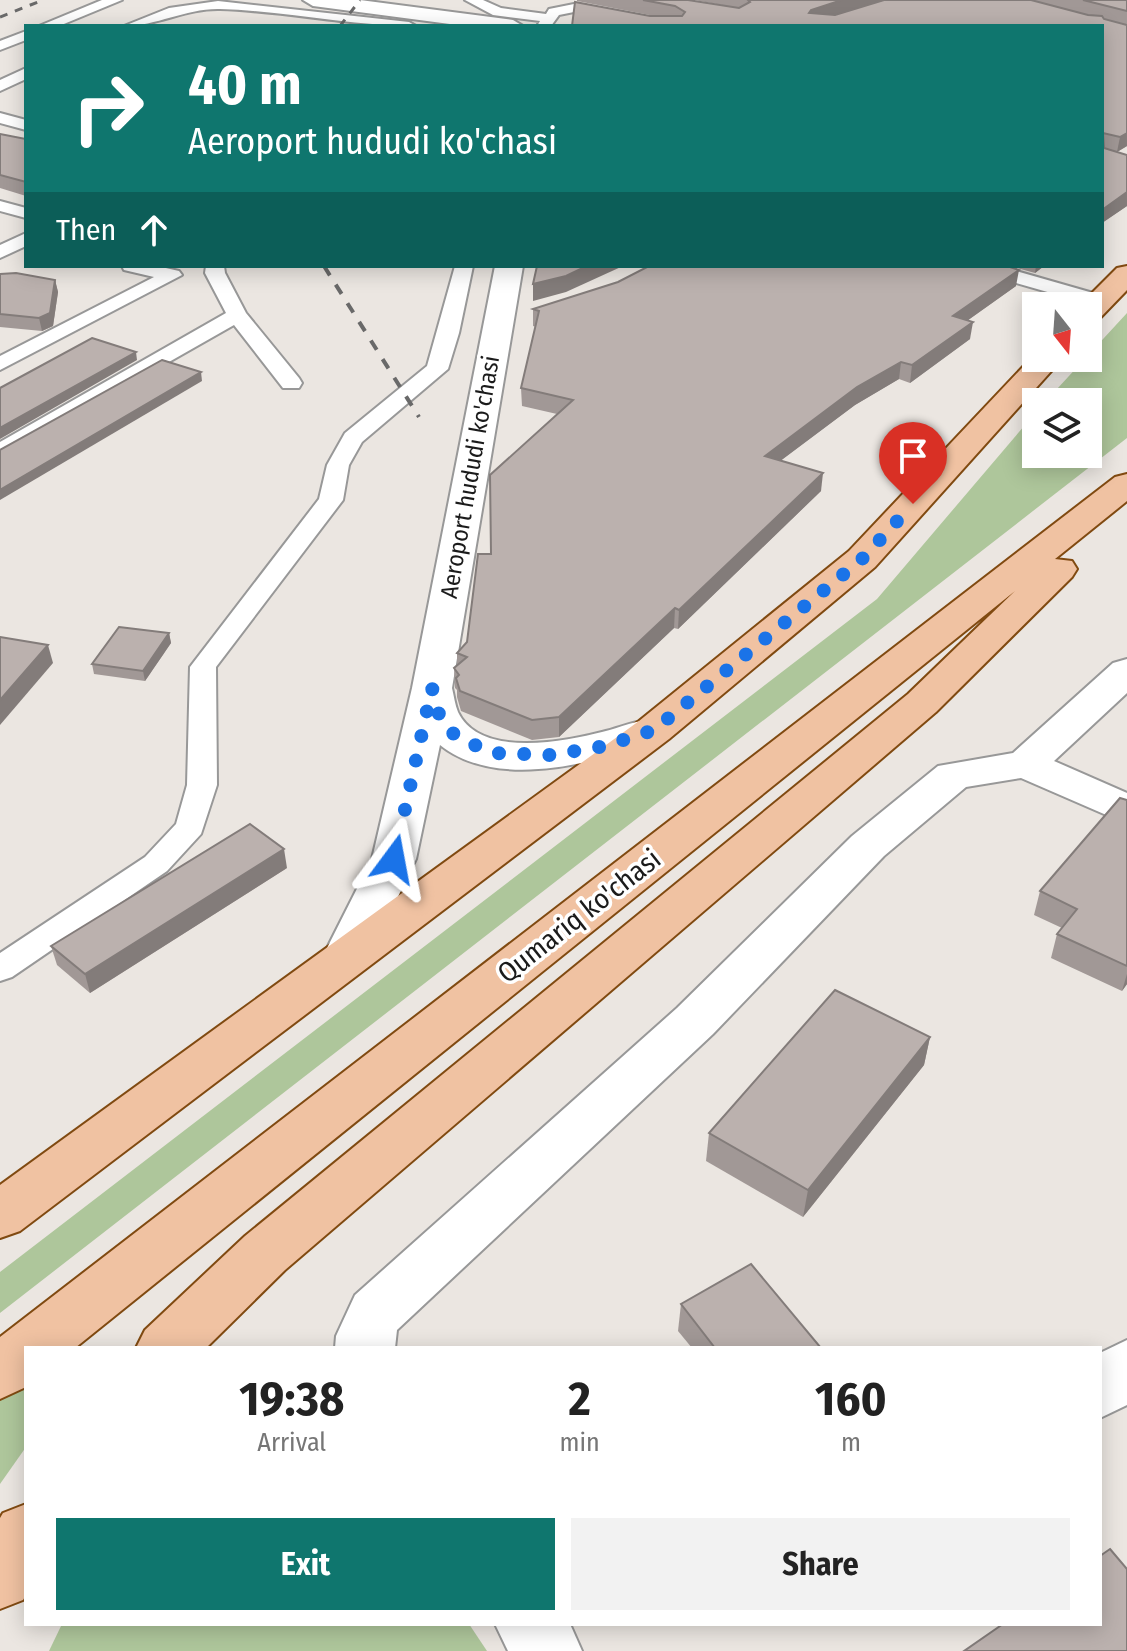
<!DOCTYPE html>
<style>
body{margin:0;font-family:"Fira Sans Condensed",sans-serif;background:#f2f2f2;color:#222;height:100vh;display:flex;flex-direction:column;font-size:30px;white-space:nowrap}
*{box-sizing:border-box;margin:0}
p{font-size:26px;color:#767676}
.icon{flex:none;width:44px;height:44px;fill:none;stroke:currentColor;stroke-width:2;stroke-linecap:round;stroke-linejoin:round}
.map{position:relative;flex:1;overflow:hidden}
.details{position:absolute;left:24px;top:1346px;width:1078px;height:280px;display:flex;flex-direction:column;background:#fff;border-radius:0px;box-shadow:0 4px 20px #0003}
.details>*{flex:none}
.banner{position:absolute;left:24px;top:24px;width:1080px;height:244px;border-radius:0px;box-shadow:0 4px 20px #0003;background:#0f766e;color:#fff;overflow:hidden}
.needle{width:52px;rotate:163deg}
.buttons{position:absolute;left:1022px;top:292px;display:grid;gap:16px}
.buttons a{display:grid;place-items:center;width:80px;height:80px;border-radius:0px;background:#fff;box-shadow:0 4px 20px #0003;font-size:40px}
.pin{position:absolute;display:grid;place-items:center;width:68px;height:68px;color:#fff;margin:-82px -34px;border-radius:50% 50% 50% 0;rotate:-45deg;box-shadow:0 0 8px #0007}
.pin .icon{rotate:45deg}
.me{position:absolute;width:88px;margin:-44px;rotate:13deg;stroke-linejoin:round;filter:drop-shadow(0 0 6px #0008)}
.turn{display:flex;align-items:center;gap:28px;height:168px;padding:0 32px;font-size:36px}
.turn .icon{width:104px;height:104px;stroke-width:2.5}
.turn b{display:block;font-size:56px;line-height:68px}
.then{display:flex;align-items:center;height:76px;padding:0 32px;background:#0003;gap:16px;font-size:30px}
.eta{display:flex;justify-content:space-evenly;align-items:center;height:136px;text-align:center}
.eta b{font-size:48px;font-weight:700;line-height:56px}
.primary-button{display:flex;gap:16px;margin-top:auto;padding:16px 32px}
.primary-button a{flex:1;height:92px;border-radius:0px;background:#0f766e;color:#fff;font-size:32px;font-weight:700;line-height:92px;text-align:center}
.primary-button a+a{background:#f2f2f2;color:#222}
.map>svg:first-child{display:block}
.forest{fill:#aec69b}
.lines{fill:none;stroke-linecap:round;stroke-linejoin:round}
.lane-casing{stroke:#989898;stroke-width:4}
.street-casing{stroke:#989898;stroke-width:4}
.primary-casing{stroke:#804a11;stroke-width:4}
.lane{fill:#fff;fill-rule:evenodd}
.street{fill:#fff;fill-rule:evenodd}
.primary{fill:#f0c2a2;fill-rule:evenodd}
.rail-far1{stroke:#696969;stroke-width:3;stroke-dasharray:8 8;stroke-linecap:butt}
.rail{stroke:#696969;stroke-width:4;stroke-dasharray:11 11;stroke-linecap:butt}
.wall{fill:#a19896}
.shaded-wall{fill:#837c7a}
.building{fill:#bbb1ae;stroke:#837c7a;stroke-width:2}
.route{stroke:#1a73e8;stroke-width:14;stroke-dasharray:0 25.2}
.labels{text-anchor:middle;dominant-baseline:central;stroke-width:7;stroke-linejoin:round;paint-order:stroke}
.far-street-label{font-size:24px;fill:#1b1b1b;stroke:#fff}
.street-label{font-size:28px;fill:#1b1b1b;stroke:#fff}
</style>
<div class="map">
<svg width="1127" height="1651" viewBox="0 0 1127 1651">
<rect width="100%" height="100%" fill="#ebe6e1"/>
<g class="forest">
<path d="M1127,313V438L0,1313V1272L877,599L1036,412V454H1088V402H1045Z"/>
<path d="M26,1379V1447L0,1484V1400Z"/>
<path d="M62,1624H469L487,1651H49Z"/>
</g>
<g class="lines">
<g class="lane-casing">
<g id="lane">
<path d="M102,0H122L59,26H39Z"/>
<path d="M465,0H483L501,8L546,14L549,9L574,4L674,22L681,26H650L574,12L559,15L551,26H537L540,21L493,15Z"/>
<path d="M218,1L409,22L416,26C350,26 286,11 220,9C187,8 157,26 124,26L169,8Z"/>
<path d="M26,31V40L0,50V41Z"/>
<path d="M26,68V79L0,91V80Z"/>
<path d="M0,113L26,120V130L0,123Z"/>
<path d="M0,201L26,208V218L0,211Z"/>
<path d="M26,233V246L0,258V245Z"/>
<path d="M122,266H157L179,271L182,275L0,370V356L154,277L124,270Z"/>
<path d="M206,266H224L225,273L246,313L299,378L302,383L299,388H283L234,325L0,458V442L226,313L205,273Z"/>
<path d="M455,266H473L459,333L448,369L362,442L349,465L343,500L216,667L217,785L201,834L167,871L12,977L0,981V953L145,857L176,824L187,785L190,667L319,499L327,465L345,433L427,366Z"/>
<path d="M969,266H999L1107,297L1110,301L1100,307L971,270Z"/>
</g>
</g>
<g class="street-casing">
<g id="street">
<path d="M303,0H360L513,20L523,26H465L313,6Z"/>
<path d="M495,266H523L452,688C454,696 455,705 458,712C480,758 563,742 602,732C625,727 645,715 669,721L675,730C664,745 643,748 626,752C570,768 490,785 440,745L416,859L364,968L347,973L330,968L323,956L372,859L412,688Z"/>
<path d="M1127,659V693L1054,761L1127,793V824L1021,778L966,787L884,856L713,1034L397,1330L395,1348H335L336,1336L355,1295L677,1008L852,836L938,766L1013,753L1113,663Z"/>
<path d="M1127,1340V1405L1100,1418V1353Z"/>
<path d="M495,1624H570L582,1651H508Z"/>
</g>
</g>
<g class="primary-casing">
<g id="primary">
<path d="M1127,266V290L1098,320L1088,323V306H1079L1117,268Z"/>
<path d="M1036,353V358H1063L875,567L669,739L20,1231L0,1238V1185L639,721L849,551Z"/>
<path d="M1127,474V501L1055,559L1072,561L1077,569L1072,577L936,712L285,1270L206,1348H136L145,1330L245,1236L908,694L1015,591L75,1348H26V1387L0,1399V1337L1115,477Z"/>
<path d="M26,1504V1595L23,1600L0,1609V1518L3,1513Z"/>
</g>
</g>
<use href="#lane" class="lane"/>
<use href="#street" class="street"/>
<use href="#primary" class="primary"/>
<g class="rail-far1">
<path d="M0,17L43,0"/>
<path d="M340,26L360,0"/>
</g>
<path class="rail" d="M324,266L419,417"/>
</g>
<g class="wall">
<path d="M577,0H688L739,8L694,0H1127V146L1117,152L1127,155V206L1102,223V26L650,16H655L577,1Z"/>
<path d="M0,134L26,139V196L0,188Z"/>
<path d="M1010,266H1044L1035,273Z"/>
<path d="M0,274L55,280L58,292L53,326L42,331L0,327Z"/>
<path d="M618,282L1016,286L968,320L970,339L910,383L899,379L855,405L781,460L821,491L678,629L674,628L559,737L532,740L461,711L457,697V690L455,688L454,668L457,665V653L467,642L491,554L557,414L522,406L521,388L536,327L533,326V309Z"/>
<path d="M169,633L171,643L145,681L94,674L92,664Z"/>
<path d="M1127,800V984L1122,991L1051,958L1057,934L1062,928L1034,915L1040,891Z"/>
<path d="M287,868L90,993L57,965L51,946Z"/>
<path d="M930,1037L924,1065L803,1217L706,1161L709,1133Z"/>
<path d="M681,1304L821,1348H692L678,1331Z"/>
</g>
<g class="shaded-wall">
<path d="M842,0H883L810,23L809,13L811,10Z"/>
<path d="M1127,133V146L1117,152L1120,137Z"/>
<path d="M1127,192V206L1102,223V210Z"/>
<path d="M587,266H623L566,292L533,301V284Z"/>
<path d="M1036,266H1044L1035,273Z"/>
<path d="M1019,270L1016,286L950,333L953,316Z"/>
<path d="M55,280L58,292L53,326L42,331L39,318Z"/>
<path d="M973,322L970,339L910,383L912,365Z"/>
<path d="M136,352L137,360L0,439V428Z"/>
<path d="M901,362L899,379L855,405L763,474L765,456L857,387Z"/>
<path d="M201,372L202,381L0,500V490Z"/>
<path d="M823,473L821,491L678,629L679,610Z"/>
<path d="M675,608L674,628L559,737V717Z"/>
<path d="M169,633L171,643L145,681L143,671Z"/>
<path d="M48,645L53,663L0,725V700Z"/>
<path d="M284,849L287,868L90,993L85,974Z"/>
<path d="M1127,974V984L1122,991Z"/>
<path d="M930,1037L924,1065L803,1217L808,1190Z"/>
</g>
<g class="building">
<path d="M643,0H688L739,8L750,2L748,0H842L811,10L809,13L835,15L884,0H1031L1088,15L1102,16L1104,19L1127,25V133L1120,137L1103,133L1104,148L1127,155V192L1102,210V26H572L575,2L650,16H682L685,12L675,6Z"/>
<path d="M1083,0H1127V11Z"/>
<path d="M0,134L26,139V182L0,175Z"/>
<path d="M537,266H587L566,276L533,284Z"/>
<path d="M649,266H1007L1019,270L953,316L973,322L912,365L901,362L857,387L765,456L823,473L679,610L675,608L559,717L532,720L460,691L456,678L459,675L454,668L467,657L457,653L467,642L478,554H491L490,475L573,400L521,388L539,311L533,309L618,282Z"/>
<path d="M16,273L55,280L50,313L39,318L0,314V274Z"/>
<path d="M92,338L136,352L0,428V388Z"/>
<path d="M162,360L201,372L0,490V450Z"/>
<path d="M119,627L169,633L143,671L92,664Z"/>
<path d="M0,637L48,645L0,700Z"/>
<path d="M1120,798L1127,800V966L1057,934L1077,909L1040,891Z"/>
<path d="M250,824L284,849L85,974L51,946Z"/>
<path d="M835,990L930,1037L808,1190L709,1133Z"/>
<path d="M751,1264L821,1348H715L681,1304Z"/>
<path d="M1110,1549L1127,1569V1651H964L1003,1624H1100V1556Z"/>
</g>
<g class="lines">
<path class="route" d="M394,859L432,688L440,718L449,730L460,739L494,753L551,755L605,746L654,730L862,559L913,504"/>
</g>
<g class="labels">
<g class="far-street-label">
<text transform="translate(470 477) rotate(-80)">Aeroport hududi ko'chasi</text>
</g>
<g class="street-label">
<text transform="translate(579 916) rotate(-38)">Qumariq ko'chasi</text>
</g>
</g>
</svg>
<div class="buttons">
<a><svg class="needle" viewBox="-14 -14 28 28"><path d="M0-13l5 13h-10z" fill="#e53935"/><path d="M0 13l5-13h-10z" fill="#767676"/></svg></a>
<a><svg class="icon" aria-label="layers" viewBox="0 0 24 24"><path d="M12 4l9 5-9 5-9-5zM3 14l9 5 9-5"/></svg></a>
</div>
<div class="pin" style="left:913px;top:504px;background:#d93025"><svg class="icon" aria-label="arrive" viewBox="0 0 24 24"><path d="M6 21V4h12l-3 4 3 4H6"/></svg></div>
<svg class="me" style="left:394px;top:859px" viewBox="-20 -20 40 40"><path d="M0-17L14 15 0 8-14 15z" fill="#1a73e8" stroke="#fff" stroke-width="4"/></svg>
<div class="banner">
<div class="turn"><svg class="icon" aria-label="right" viewBox="0 0 24 24"><path d="M7 20v-9h11M14 6l5 5-5 5"/></svg><div><b>40 m</b>Aeroport hududi ko'chasi</div></div>
<div class="then">Then<svg class="icon" aria-label="ahead" viewBox="0 0 24 24"><path d="M12 20V5M6 11l6-6 6 6"/></svg></div>
</div>
<section class="details">
<div class="eta">
<div><b>19:38</b><p>Arrival</p></div>
<div><b>2</b><p>min</p></div>
<div><b>160</b><p>m</p></div>
</div>
<div class="primary-button"><a>Exit</a><a>Share</a></div>
</section>
</div>
